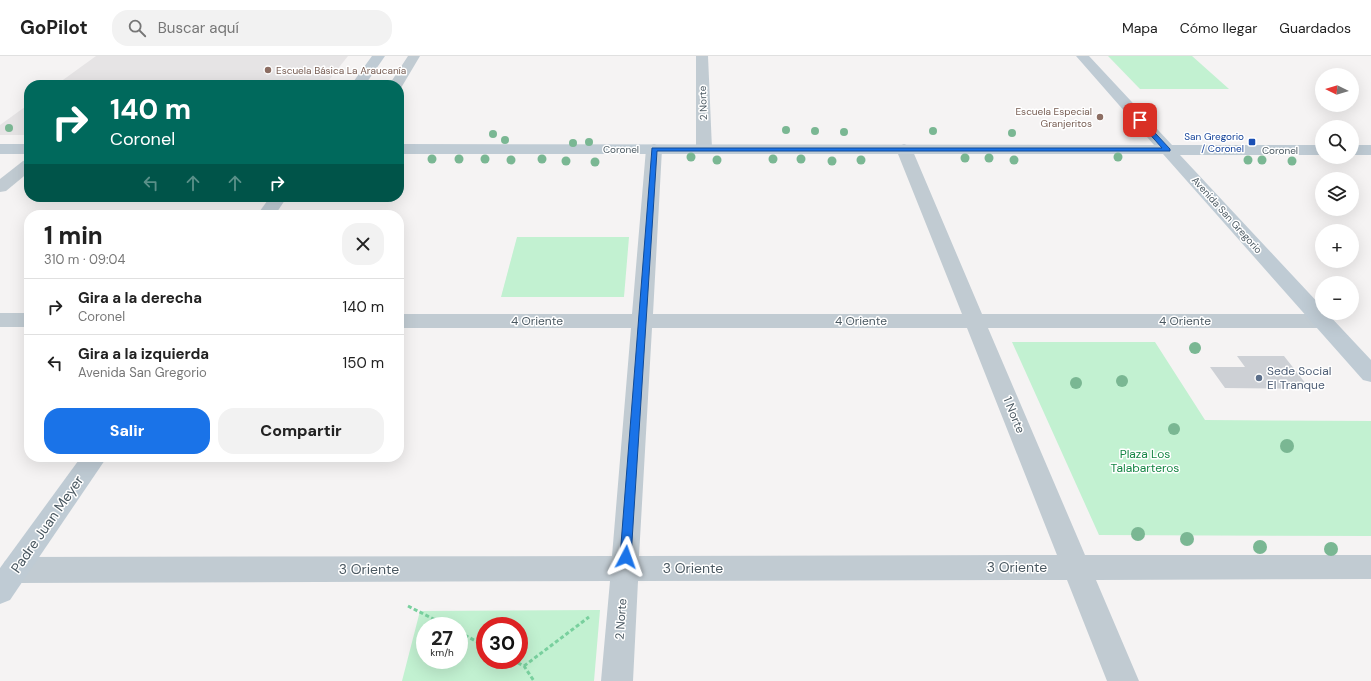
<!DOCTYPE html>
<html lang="es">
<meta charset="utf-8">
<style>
body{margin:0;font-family:"DM Sans",sans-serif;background:#f2f2f2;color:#222;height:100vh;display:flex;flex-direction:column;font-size:15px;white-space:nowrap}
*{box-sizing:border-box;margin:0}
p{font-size:13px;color:#767676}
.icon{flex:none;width:22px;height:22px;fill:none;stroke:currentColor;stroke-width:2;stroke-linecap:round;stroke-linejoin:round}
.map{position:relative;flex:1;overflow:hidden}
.side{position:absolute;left:24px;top:154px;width:380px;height:252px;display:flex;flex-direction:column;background:#fff;border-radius:16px;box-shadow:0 4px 16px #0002}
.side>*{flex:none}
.guide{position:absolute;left:24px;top:24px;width:380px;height:122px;border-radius:16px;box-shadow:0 4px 16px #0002;background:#00695c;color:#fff;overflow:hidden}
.needle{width:26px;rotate:275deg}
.fabs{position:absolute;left:1315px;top:12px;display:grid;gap:8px}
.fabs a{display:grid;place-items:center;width:44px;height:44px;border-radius:50%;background:#fff;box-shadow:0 4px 16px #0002;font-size:20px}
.speed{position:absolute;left:416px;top:561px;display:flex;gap:8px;font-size:20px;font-weight:700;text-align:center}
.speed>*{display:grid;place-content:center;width:52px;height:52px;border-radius:50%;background:#fff;box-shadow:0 4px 16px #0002;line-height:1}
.speed small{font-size:10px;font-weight:400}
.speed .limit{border:6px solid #d22;background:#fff;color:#111}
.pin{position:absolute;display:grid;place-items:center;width:34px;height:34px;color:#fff;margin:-17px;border-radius:8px;box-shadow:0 2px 6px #0006}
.me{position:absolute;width:44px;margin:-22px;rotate:4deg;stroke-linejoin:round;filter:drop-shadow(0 0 3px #0008)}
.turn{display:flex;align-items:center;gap:14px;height:84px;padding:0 20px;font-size:18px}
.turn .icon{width:52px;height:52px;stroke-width:2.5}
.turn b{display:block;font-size:28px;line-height:34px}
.lanes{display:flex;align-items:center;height:38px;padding:0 20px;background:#0003;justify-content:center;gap:20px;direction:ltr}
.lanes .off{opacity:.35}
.round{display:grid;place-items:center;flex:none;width:42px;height:42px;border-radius:16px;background:#f2f2f2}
.summary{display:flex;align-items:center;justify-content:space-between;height:68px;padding:0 20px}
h1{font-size:24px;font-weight:800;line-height:30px}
.button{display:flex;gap:8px;margin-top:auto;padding:8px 20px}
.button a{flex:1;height:46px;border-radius:16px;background:#1a73e8;color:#fff;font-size:16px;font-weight:800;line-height:46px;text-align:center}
.button a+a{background:#f2f2f2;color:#222}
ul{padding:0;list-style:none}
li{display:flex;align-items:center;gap:12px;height:56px;padding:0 20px;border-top:1px solid #e0e0e0}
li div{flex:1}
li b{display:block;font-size:15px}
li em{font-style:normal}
header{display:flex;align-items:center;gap:24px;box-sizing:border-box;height:56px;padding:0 20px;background:#fff;border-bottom:1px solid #e0e0e0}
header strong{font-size:19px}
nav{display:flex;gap:22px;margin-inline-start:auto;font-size:14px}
.search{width:280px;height:36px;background:#f2f2f2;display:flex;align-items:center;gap:10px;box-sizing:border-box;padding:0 14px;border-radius:16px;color:#767676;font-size:15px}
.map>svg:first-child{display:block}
.education{fill:#e6e4e5}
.green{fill:#c2f1d1;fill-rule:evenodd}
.building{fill:#cdd0d5}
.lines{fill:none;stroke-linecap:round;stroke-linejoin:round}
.path{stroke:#79d09e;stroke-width:3;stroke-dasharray:4 2.5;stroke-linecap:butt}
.street{fill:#c1cbd2;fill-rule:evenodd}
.secondary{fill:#bfcbd4;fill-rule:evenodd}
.tree{fill:#7ab793}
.route{fill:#1a73e8;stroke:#114b97}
.education-dot{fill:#8d6e63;stroke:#fff;stroke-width:1.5}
.transit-dot{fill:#1a4fb4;stroke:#fff;stroke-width:1.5}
.service-dot{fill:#5c6f8a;stroke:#fff;stroke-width:1.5}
.labels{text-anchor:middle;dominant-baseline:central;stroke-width:3;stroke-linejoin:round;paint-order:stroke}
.far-education-label{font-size:10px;fill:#785e54;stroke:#fff;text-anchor:start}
.far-street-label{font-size:10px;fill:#4a5861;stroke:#fff}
.far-transit-label{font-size:10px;fill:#164399;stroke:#fff;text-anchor:end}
.street-label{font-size:12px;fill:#4a5861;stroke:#fff}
.service-label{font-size:12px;fill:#4e5e75;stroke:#fff;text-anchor:start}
.park-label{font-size:12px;fill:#168645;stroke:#fff}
.near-street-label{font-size:14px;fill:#4a5861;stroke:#fff}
</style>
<header>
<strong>GoPilot</strong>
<div class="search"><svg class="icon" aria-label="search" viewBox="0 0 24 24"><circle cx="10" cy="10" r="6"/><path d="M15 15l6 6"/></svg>Buscar aquí</div>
<nav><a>Mapa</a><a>Cómo llegar</a><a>Guardados</a></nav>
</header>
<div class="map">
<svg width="1371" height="625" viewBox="0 0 1371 625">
<rect width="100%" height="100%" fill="#f5f3f3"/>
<g class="education">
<path d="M96,0H348L325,29H56Z"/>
<path d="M29,48V79H0V69Z"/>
</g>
<g class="green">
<path d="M1108,0H1192L1229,33H1140Z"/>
<path d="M517,181H629L624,241H501Z"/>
<path d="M1012,286H1155L1205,364L1371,365V480L1099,479Z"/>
<path d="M600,554L594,625H402L420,555ZM425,570H459V604H425ZM485,570H519V604H485Z"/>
</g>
<path class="building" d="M1237,300H1284L1310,333L1225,332L1210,311H1245Z"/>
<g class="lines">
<g class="path">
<path d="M408,550L447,570"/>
<path d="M459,576L485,590"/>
<path d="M512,604L524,610L534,625"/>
<path d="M524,610L589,561"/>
</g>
<g class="street">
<path d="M408,0H420L401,32H399V29H389Z"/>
<path d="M696,0H708L712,93L709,96L704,98L699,96L696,93Z"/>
<path d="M654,88L659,90L662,93L653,258H962L896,93L899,90L904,88L909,90L912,93L982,258H1323L1330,260L1333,265L1330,270L1323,272H988L1085,499H1371V523L1096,524L1139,625H1107L1067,524L638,525L633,625H601L610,525L15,527L5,523L1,514L5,505L15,501L612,500L631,272H399V258H632L646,93L649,90ZM652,272H967L1057,499L639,500Z"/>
<path d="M29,103V116L6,135L0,136V123L23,105Z"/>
<rect x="0" y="257" width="29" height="14"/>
</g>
<g class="secondary">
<path d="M372,0H385L365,29H351Z"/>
<path d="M1076,0H1089L1172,89H1322V99H1180L1322,251V257H1327L1371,304V326L1363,324L1163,98H399V88L1154,89Z"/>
<rect x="0" y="88" width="29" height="10"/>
<rect x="1352" y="89" width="19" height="10"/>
<path d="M270,141H287L275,159H257Z"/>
<path d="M81,401H107L10,544L0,548V512Z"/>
</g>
</g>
<g class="tree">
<circle cx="9" cy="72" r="4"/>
<circle cx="786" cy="74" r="4"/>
<circle cx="815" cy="75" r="4"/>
<circle cx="933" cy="75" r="4"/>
<circle cx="844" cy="76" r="4"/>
<circle cx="1012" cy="77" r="4"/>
<circle cx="493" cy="78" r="4"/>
<circle cx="505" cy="84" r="4"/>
<circle cx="589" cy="86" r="4"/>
<circle cx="573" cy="87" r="4"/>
<circle cx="691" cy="101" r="4.5"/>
<circle cx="1118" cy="101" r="4.5"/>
<circle cx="965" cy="102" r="4.5"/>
<circle cx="989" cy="102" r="4.5"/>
<circle cx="432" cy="103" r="4.5"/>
<circle cx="459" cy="103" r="4.5"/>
<circle cx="485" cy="103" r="4.5"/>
<circle cx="542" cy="103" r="4.5"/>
<circle cx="773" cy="103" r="4.5"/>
<circle cx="801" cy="103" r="4.5"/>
<circle cx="511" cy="104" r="4.5"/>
<circle cx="717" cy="104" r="4.5"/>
<circle cx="861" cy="104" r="4.5"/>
<circle cx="1014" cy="104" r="4.5"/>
<circle cx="1248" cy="104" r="4.5"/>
<circle cx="1262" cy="104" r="4.5"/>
<circle cx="566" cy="105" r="4.5"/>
<circle cx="832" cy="105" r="4.5"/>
<circle cx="1292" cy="105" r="4.5"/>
<circle cx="595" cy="106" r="4.5"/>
<circle cx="1195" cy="292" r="6"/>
<circle cx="1122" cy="325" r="6"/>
<circle cx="1076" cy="327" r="6"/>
<circle cx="1174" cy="373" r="6"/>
<circle cx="1287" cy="390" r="7"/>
<circle cx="1138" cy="478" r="7"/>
<circle cx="1187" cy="483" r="7"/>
<circle cx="1260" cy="491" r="7"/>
<circle cx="1331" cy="493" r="7"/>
</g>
<path class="route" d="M1138,63H1142L1170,93V95H657L631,501L630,504L626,506L622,504L620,501L652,92H1162L1138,65Z"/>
<g class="education-dot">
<circle cx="268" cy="14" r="4"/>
<circle cx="1100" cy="61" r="4"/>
</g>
<rect class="transit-dot" x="1248" y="82" width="8" height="8" rx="2"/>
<circle class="service-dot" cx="1259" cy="322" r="4"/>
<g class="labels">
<g class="far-education-label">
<text x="276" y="14">Escuela Básica La Araucanía</text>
<text x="1092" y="55" text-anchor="end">Escuela Especial<tspan x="1092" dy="12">Granjeritos</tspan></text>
</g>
<g class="far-street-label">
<text transform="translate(703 47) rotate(-92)">2 Norte</text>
<text x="621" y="93">Coronel</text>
<text x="1280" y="94">Coronel</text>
<text transform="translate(1227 159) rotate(48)">Avenida San Gregorio</text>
</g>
<g class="far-transit-label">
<text x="1244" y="80">San Gregorio<tspan x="1244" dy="12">/ Coronel</tspan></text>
</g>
<g class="street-label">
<text x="537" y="265">4 Oriente</text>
<text x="861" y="265">4 Oriente</text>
<text x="1185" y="265">4 Oriente</text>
<text transform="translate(1014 359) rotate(68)">1 Norte</text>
<text transform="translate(621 563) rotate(-86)">2 Norte</text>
</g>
<g class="service-label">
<text x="1267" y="315">Sede Social<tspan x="1267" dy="14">El Tranque</tspan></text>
</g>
<g class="park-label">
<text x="1145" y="398">Plaza Los<tspan x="1145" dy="14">Talabarteros</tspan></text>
</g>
<g class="near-street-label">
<text transform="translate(47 468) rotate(-55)">Padre Juan Meyer</text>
<text x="1017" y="511">3 Oriente</text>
<text x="693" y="512">3 Oriente</text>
<text x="369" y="513">3 Oriente</text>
</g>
</g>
</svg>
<div class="fabs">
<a><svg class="needle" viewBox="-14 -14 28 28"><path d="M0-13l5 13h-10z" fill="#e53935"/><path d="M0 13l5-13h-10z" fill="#767676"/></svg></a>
<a><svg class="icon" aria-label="search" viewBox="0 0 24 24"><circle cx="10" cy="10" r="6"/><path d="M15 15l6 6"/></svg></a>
<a><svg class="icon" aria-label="layers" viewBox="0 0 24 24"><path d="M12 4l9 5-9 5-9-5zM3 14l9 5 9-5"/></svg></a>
<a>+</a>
<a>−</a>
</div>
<div class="speed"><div>27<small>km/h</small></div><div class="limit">30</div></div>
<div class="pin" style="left:1140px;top:64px;background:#d93025"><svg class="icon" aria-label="arrive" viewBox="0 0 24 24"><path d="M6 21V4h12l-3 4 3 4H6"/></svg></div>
<svg class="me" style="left:626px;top:501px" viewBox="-20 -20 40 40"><path d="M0-17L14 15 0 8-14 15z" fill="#1a73e8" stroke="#fff" stroke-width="4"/></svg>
<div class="guide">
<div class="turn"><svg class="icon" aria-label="right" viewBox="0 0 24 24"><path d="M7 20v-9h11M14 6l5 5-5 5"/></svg><div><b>140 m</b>Coronel</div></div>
<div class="lanes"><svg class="icon off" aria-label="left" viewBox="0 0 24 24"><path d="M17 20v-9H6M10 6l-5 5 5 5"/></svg><svg class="icon off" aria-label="ahead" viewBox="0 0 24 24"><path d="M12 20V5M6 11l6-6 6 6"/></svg><svg class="icon off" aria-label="ahead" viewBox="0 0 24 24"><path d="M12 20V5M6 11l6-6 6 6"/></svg><svg class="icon" aria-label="right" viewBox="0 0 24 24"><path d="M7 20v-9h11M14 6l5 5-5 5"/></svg></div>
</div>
<section class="side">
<div class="summary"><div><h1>1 min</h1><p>310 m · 09:04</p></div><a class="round"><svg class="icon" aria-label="close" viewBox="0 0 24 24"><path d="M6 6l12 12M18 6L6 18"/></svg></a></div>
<ul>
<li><svg class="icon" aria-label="right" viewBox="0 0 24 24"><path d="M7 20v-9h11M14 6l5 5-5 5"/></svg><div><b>Gira a la derecha</b><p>Coronel</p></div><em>140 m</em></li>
<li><svg class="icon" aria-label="left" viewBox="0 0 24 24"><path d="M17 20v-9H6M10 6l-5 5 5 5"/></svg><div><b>Gira a la izquierda</b><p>Avenida San Gregorio</p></div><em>150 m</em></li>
</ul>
<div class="button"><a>Salir</a><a>Compartir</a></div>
</section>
</div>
